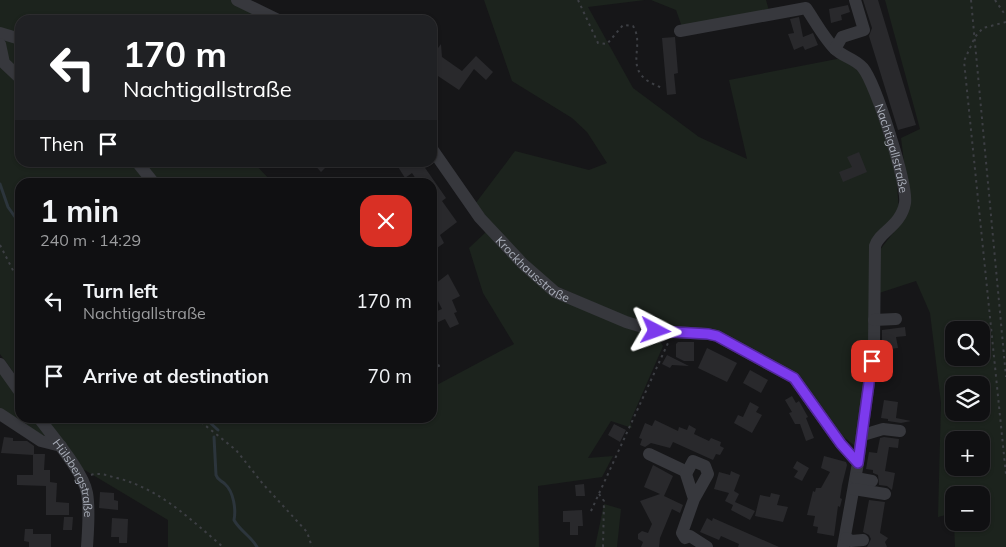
<!DOCTYPE html>
<meta charset="utf-8">
<style>
body{margin:0;font-family:Mulish,sans-serif;background:#19191b;color:#f1f3f6;height:100vh;display:flex;flex-direction:column;font-size:19px;white-space:nowrap}
*{box-sizing:border-box;margin:0}
p{font-size:16px;color:#9c9d9f}
.icon{flex:none;width:28px;height:28px;fill:none;stroke:currentColor;stroke-width:2;stroke-linecap:round;stroke-linejoin:round}
.map{position:relative;flex:1;overflow:hidden}
.side{position:absolute;left:15px;top:178px;width:422px;height:245px;display:flex;flex-direction:column;background:#101012;border-radius:15px;box-shadow:0 1px 4px #0004,0 0 0 1px #303032}
.side>*{flex:none}
.banner{position:absolute;left:15px;top:15px;width:422px;height:152px;border-radius:15px;box-shadow:0 1px 4px #0004,0 0 0 1px #303032;background:#202124;color:#fff;overflow:hidden}
.buttons{position:absolute;left:945px;top:321px;display:grid;gap:10px}
.buttons a{display:grid;place-items:center;width:45px;height:45px;border-radius:10px;background:#101012;box-shadow:0 1px 4px #0004,0 0 0 1px #303032;font-size:25px}
.pin{position:absolute;display:grid;place-items:center;width:42px;height:42px;color:#fff;margin:-21px;border-radius:10px;box-shadow:0 2px 8px #0006}
.me{position:absolute;width:55px;margin:-28px;rotate:94deg;stroke-linejoin:round;filter:drop-shadow(0 0 4px #0008)}
.turn{display:flex;align-items:center;gap:18px;height:105px;padding:0 25px;font-size:22px}
.turn .icon{width:65px;height:65px;stroke-width:2.5}
.turn b{display:block;font-size:35px;line-height:42px}
.then{display:flex;align-items:center;height:48px;padding:0 25px;background:#0003;gap:10px;font-size:19px}
.round{display:grid;place-items:center;flex:none;width:52px;height:52px;border-radius:15px;background:#19191b}
.summary{display:flex;align-items:center;justify-content:space-between;height:85px;padding:0 25px}
h1{font-size:30px;font-weight:700;line-height:38px}
ul{padding:0;list-style:none}
li{display:flex;align-items:center;gap:15px;height:75px;padding:0 25px}
li div{flex:1}
li b{display:block;font-size:19px}
li em{font-style:normal}
.map>svg:first-child{display:block}
.green{fill:#1c231d;fill-rule:evenodd}
.lines{fill:none;stroke-linecap:round;stroke-linejoin:round}
.stream{stroke:#2c353c;stroke-width:3}
.building{fill:#29292c}
.path{stroke:#3d3f44;stroke-width:2;stroke-dasharray:2.5 4;stroke-linecap:butt}
.minor{stroke:#37383d;stroke-width:12}
.route-casing{stroke:#51269a;stroke-width:12}
.route{stroke:#7c3aed;stroke-width:9}
.labels{text-anchor:middle;dominant-baseline:central;stroke-width:5;stroke-linejoin:round;paint-order:stroke}
.street-label{font-size:12px;fill:#a8adb8;stroke:#111113}
</style>
<div class="map">
<svg width="1006" height="547" viewBox="0 0 1006 547">
<rect width="100%" height="100%" fill="#161618"/>
<g class="green">
<path d="M0,0H233L273,20H20V75L9,66L4,43L7,39L0,37Z"/>
<path d="M484,0H645L588,7L633,88L699,137L747,159L729,80L842,58L864,75L896,171L899,212L872,242L870,327L855,446L840,434L800,377L734,339L671,329L627,317L554,285L515,250L475,204L515,151L589,170L607,163L587,132L572,118L512,81Z"/>
<path d="M651,0H766L769,11L682,27L676,10Z"/>
<path d="M885,0H1006V547H955L954,523L981,522V495H954V515L953,513L938,517L941,403L930,313L916,281L876,294L879,251L908,214V193L901,138L920,129ZM954,330H981V358H954ZM954,385H981V412H954ZM954,440H981V468H954Z"/>
<path d="M0,56L20,81V162L134,163L150,182H20V381L0,354Z"/>
<path d="M142,163H254L272,182H158Z"/>
<path d="M486,232L506,255L621,326L658,338L663,346L630,422L632,428L611,421L588,458L613,456L602,477L538,486L539,547H168V520L78,466L46,418H432L433,387L514,344L483,293L469,248Z"/>
<path d="M0,370L20,399V418H33L48,438L0,412Z"/>
<path d="M604,504L621,509L617,547H595Z"/>
</g>
<g class="lines">
<g class="stream">
<path d="M0,184L8,207L20,224"/>
<path d="M205,418L218,430"/>
<path d="M214,437L216,475C218,481 221,480 225,484C234,492 236,510 234,520C240,531 251,536 257,547"/>
</g>
</g>
<g class="building">
<path d="M863,0H878L916,125L898,130L869,36L872,28Z"/>
<path d="M848,5L850,12L841,15L842,20L831,23L829,9Z"/>
<path d="M799,17L803,37L813,33L818,45L805,50L803,46L794,50L788,34L794,33L790,19Z"/>
<path d="M675,37L678,73L674,74L676,94L667,95L662,38Z"/>
<path d="M441,44L442,57L462,71L476,56L493,72L486,80L474,69L459,90L432,72L433,50L435,52Z"/>
<path d="M859,152L867,172L843,182L839,172L852,167L847,157Z"/>
<path d="M312,162H331L321,172Z"/>
<path d="M395,162H421L446,198L442,201L457,222L440,235L444,243L437,248L432,240V182H418L412,173L405,178Z"/>
<path d="M448,274L460,296L452,300L457,312L454,313L459,324L450,328L445,319L432,325V313L442,309L434,293L438,291L435,284Z"/>
<path d="M905,327L906,336L896,337L898,348L882,350V330Z"/>
<path d="M678,342H694V361H684L676,357V344Z"/>
<path d="M707,348L737,363L727,382L698,368Z"/>
<path d="M667,355L689,366L672,365L670,368L662,364Z"/>
<path d="M750,370L768,380L761,393L743,383Z"/>
<path d="M792,396L796,403L799,401L808,417L806,418L814,438L806,441L800,424H795L789,413L792,412L785,400Z"/>
<path d="M884,400L898,402L896,418L911,421L901,423L888,421V419L881,418Z"/>
<path d="M750,402L759,407L756,412L762,415L752,433L734,423L738,415L743,417Z"/>
<path d="M655,420L678,431L679,427L687,430L689,425L696,429L694,434L709,441L711,438L721,442L720,446L724,448L720,455L716,454L713,460L673,442L670,448L651,443L645,447L640,445L642,439L639,438L645,423L652,426Z"/>
<path d="M614,424L626,430L620,442L608,435Z"/>
<path d="M4,437L13,438V441H27L34,446V454H45L44,470H50V482L57,483L56,502L69,503V515H46V486L17,485V475H33V455L1,453Z"/>
<path d="M884,437L899,439L898,448L889,447L885,471L895,473L892,490L887,486L879,485L878,475L873,473V470L866,469L869,452L877,453L880,438Z"/>
<path d="M824,456L846,462L847,465L842,485L840,498L842,499L840,507L838,506L834,536L817,533L818,527L813,526L815,516L807,515L813,491L815,492L816,488H821L830,472L821,468Z"/>
<path d="M797,461L809,468L802,481L794,477L798,471L793,468Z"/>
<path d="M653,465L673,476L664,496L683,505L680,513L672,509L660,538L659,547H641L643,542L638,539V534L642,531L648,533L652,524L640,501L660,494L644,487Z"/>
<path d="M731,471L740,475L734,491L739,494L735,502L755,511L750,520L731,510L733,505L725,501L729,493L714,489L719,472L730,475Z"/>
<path d="M584,484L585,496H576L575,485Z"/>
<path d="M100,492L114,493V500L118,501V510L99,508Z"/>
<path d="M771,493L780,495L777,505L788,507L783,522L755,516L760,495L770,497Z"/>
<path d="M869,500L885,502L880,533L888,538L885,542L887,547H867L871,539L869,535L863,532Z"/>
<path d="M582,510L583,526H578V535H570V522H563V511Z"/>
<path d="M64,517H73L72,530H63Z"/>
<path d="M112,518L128,519L127,543H119V537H111Z"/>
<path d="M707,518L712,521L713,518L779,547H738L739,544L721,536L719,540L700,532Z"/>
<path d="M25,529H33V534H51V547H29V542L24,541Z"/>
</g>
<g class="lines">
<g class="path">
<path d="M578,0L598,43L607,44L623,25L633,26C647,48 618,73 663,88"/>
<path d="M971,0L1006,377"/>
<path d="M995,0L1006,16"/>
<path d="M1006,22L983,28L975,37L964,61L1006,475"/>
<path d="M0,245L20,284"/>
<path d="M432,353L440,368"/>
<path d="M196,418L236,450L263,484L307,532L312,547"/>
<path d="M91,475C100,472 108,476 117,478C160,489 190,519 223,547"/>
<path d="M599,494L604,501L603,547"/>
<path d="M591,511L668,343"/>
</g>
<g class="minor">
<path d="M237,0L278,20"/>
<path id="s1" d="M680,31L806,8C815,21 824,38 835,49C843,57 856,59 863,68C876,84 908,185 905,203C901,226 879,232 875,246L874,345L858,463"/>
<path d="M0,33L20,39"/>
<path d="M0,44L4,63L20,78"/>
<path d="M835,49L842,37L864,30L855,0"/>
<path id="s2" d="M432,149L480,218L523,264L555,292L626,322L656,331L708,334L717,336L794,378L841,444L858,463L843,547"/>
<path d="M137,162L153,182"/>
<path d="M874,320L896,319"/>
<path d="M0,364L20,392"/>
<path d="M0,414L41,441L61,446"/>
<path id="s3" d="M39,418C52,436 83,471 87,493C90,510 88,530 87,547"/>
<path d="M863,435L883,429L900,431"/>
<path d="M649,454L687,472"/>
<path d="M856,478L872,481"/>
<path d="M854,489L885,494"/>
<path d="M694,499L686,474L693,461L705,466L708,474L694,499L682,533L685,538L690,536L707,547"/>
<path d="M846,538L851,541L863,540"/>
</g>
</g>
<g class="lines">
<g class="route-casing">
<path id="route" d="M656,331L708,334L717,336L794,378L841,444L858,463L872,361"/>
</g>
<use href="#route" class="route"/>
</g>
<g class="labels">
<g class="street-label">
<text stroke="none"><textPath href="#s1" startOffset="298">Nachtigallstraße</textPath></text>
<text stroke="none"><textPath href="#s2" startOffset="158">Krockhausstraße</textPath></text>
<text stroke="none"><textPath href="#s3" startOffset="71">Hülsbergstraße</textPath></text>
</g>
</g>
</svg>
<div class="buttons">
<a><svg class="icon" aria-label="search" viewBox="0 0 24 24"><circle cx="10" cy="10" r="6"/><path d="M15 15l6 6"/></svg></a>
<a><svg class="icon" aria-label="layers" viewBox="0 0 24 24"><path d="M12 4l9 5-9 5-9-5zM3 14l9 5 9-5"/></svg></a>
<a>+</a>
<a>−</a>
</div>
<div class="pin" style="left:872px;top:361px;background:#d93025"><svg class="icon" aria-label="arrive" viewBox="0 0 24 24"><path d="M6 21V4h12l-3 4 3 4H6"/></svg></div>
<svg class="me" style="left:656px;top:331px" viewBox="-20 -20 40 40"><path d="M0-17L14 15 0 8-14 15z" fill="#7c3aed" stroke="#fff" stroke-width="4"/></svg>
<div class="banner">
<div class="turn"><svg class="icon" aria-label="left" viewBox="0 0 24 24"><path d="M17 20v-9H6M10 6l-5 5 5 5"/></svg><div><b>170 m</b>Nachtigallstraße</div></div>
<div class="then">Then<svg class="icon" aria-label="arrive" viewBox="0 0 24 24"><path d="M6 21V4h12l-3 4 3 4H6"/></svg></div>
</div>
<section class="side">
<div class="summary"><div><h1>1 min</h1><p>240 m · 14:29</p></div><a class="round" style="background:#d93025;color:#fff"><svg class="icon" aria-label="close" viewBox="0 0 24 24"><path d="M6 6l12 12M18 6L6 18"/></svg></a></div>
<ul>
<li><svg class="icon" aria-label="left" viewBox="0 0 24 24"><path d="M17 20v-9H6M10 6l-5 5 5 5"/></svg><div><b>Turn left</b><p>Nachtigallstraße</p></div><em>170 m</em></li>
<li><svg class="icon" aria-label="arrive" viewBox="0 0 24 24"><path d="M6 21V4h12l-3 4 3 4H6"/></svg><div><b>Arrive at destination</b></div><em>70 m</em></li>
</ul>
</section>
</div>
